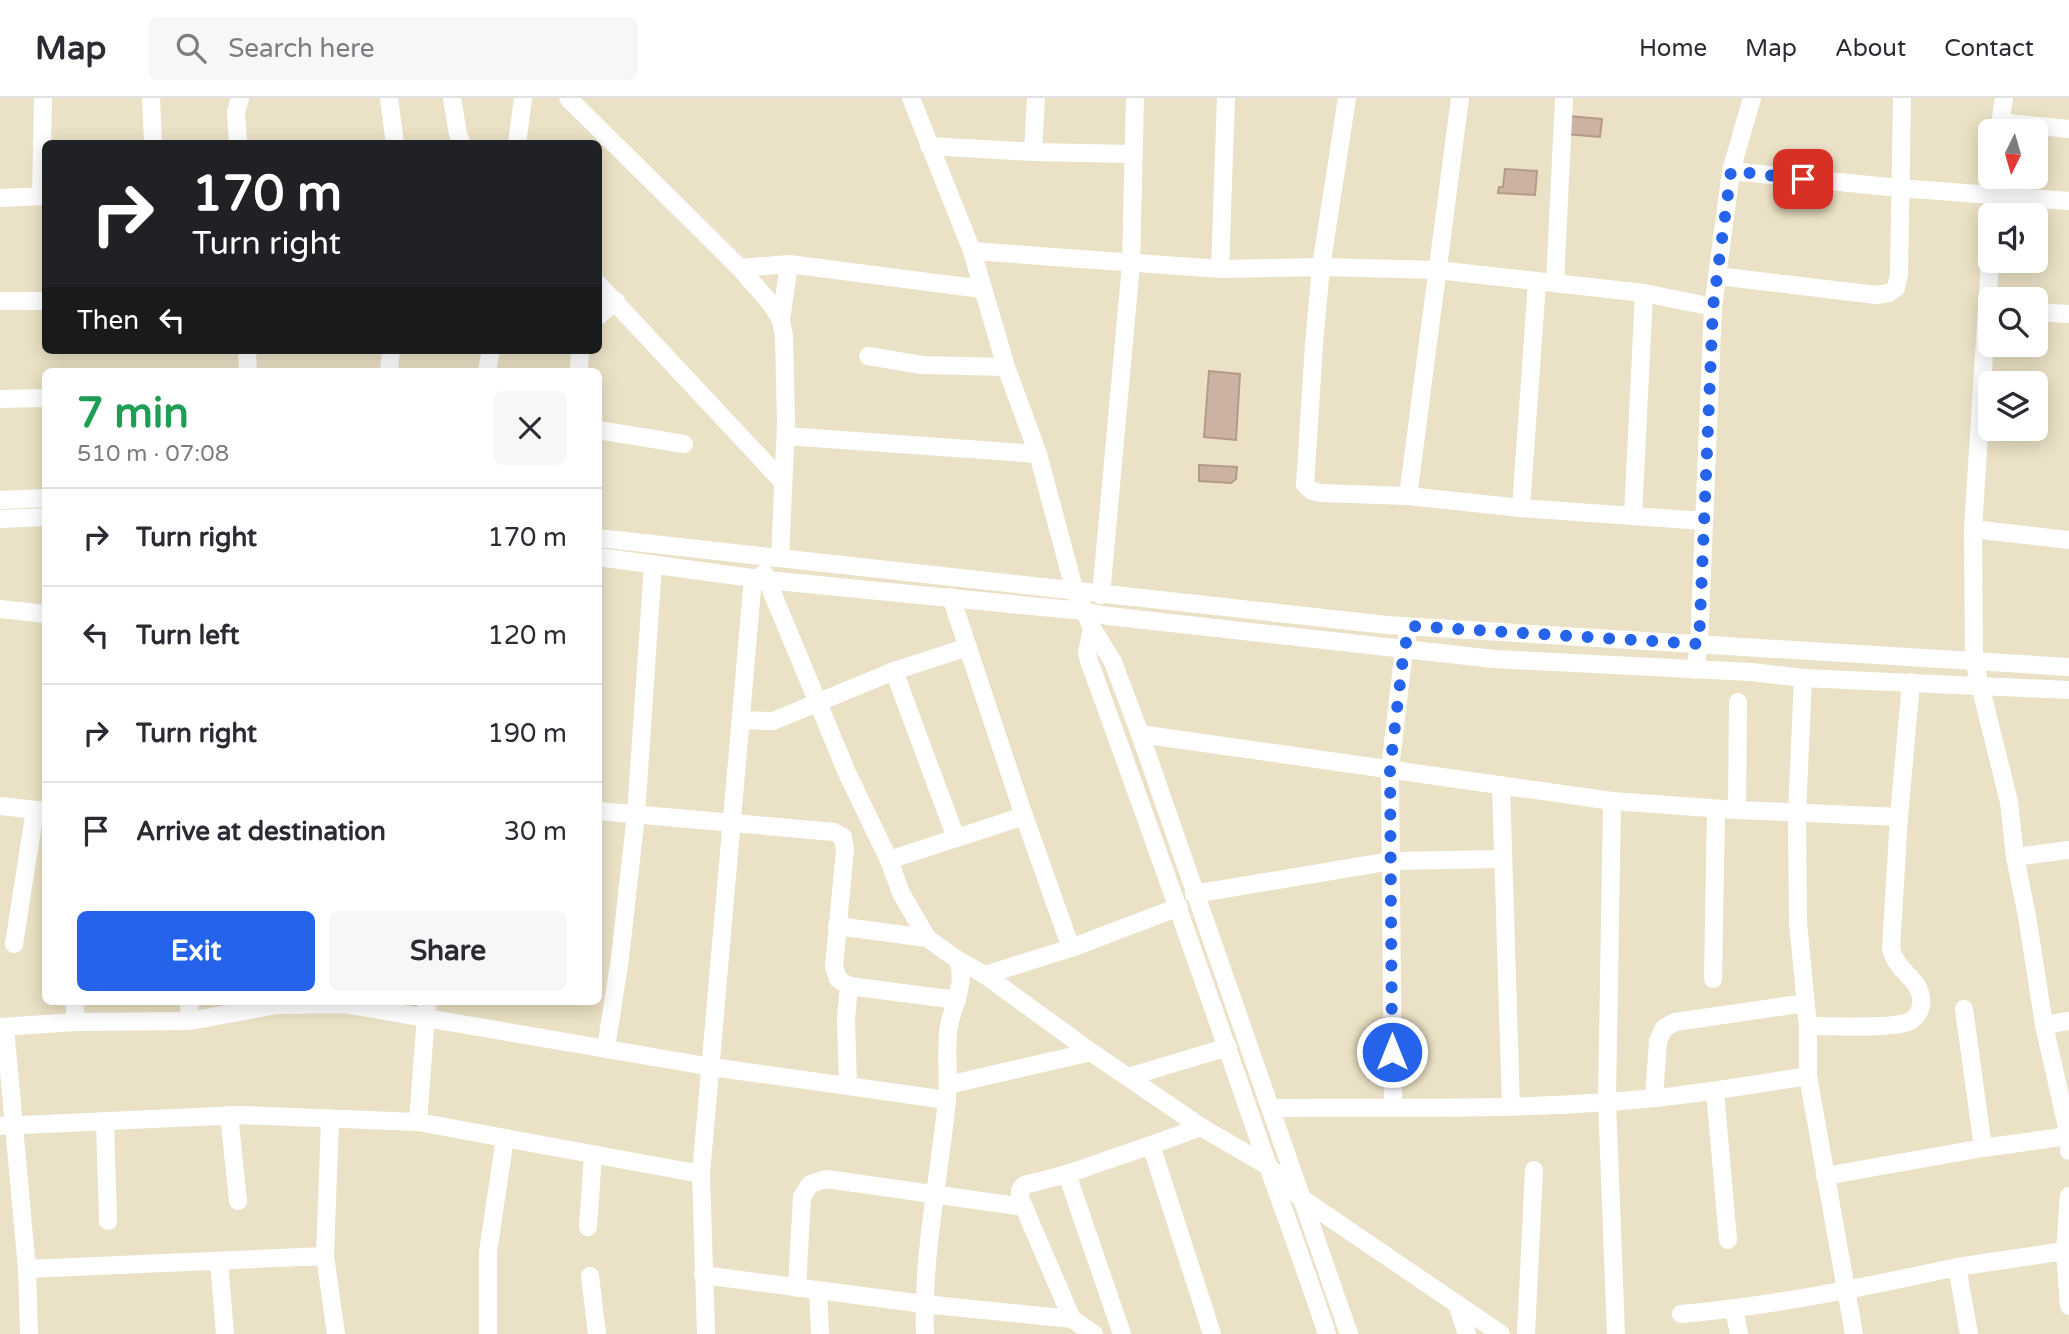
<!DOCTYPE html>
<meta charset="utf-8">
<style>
body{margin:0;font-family:"Varela Round",sans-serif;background:#f7f7f7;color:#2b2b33;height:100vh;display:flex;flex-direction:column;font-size:26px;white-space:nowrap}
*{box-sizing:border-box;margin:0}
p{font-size:23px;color:#7c7c81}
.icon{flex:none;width:38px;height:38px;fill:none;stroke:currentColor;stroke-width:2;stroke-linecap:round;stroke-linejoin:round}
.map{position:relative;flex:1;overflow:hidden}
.panel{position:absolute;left:42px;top:270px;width:560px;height:637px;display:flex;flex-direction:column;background:#fff;border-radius:10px;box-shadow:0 4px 18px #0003}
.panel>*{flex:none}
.guide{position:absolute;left:42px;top:42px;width:560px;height:214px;border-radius:10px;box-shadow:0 4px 18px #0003;background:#202124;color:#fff;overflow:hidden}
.needle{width:46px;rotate:185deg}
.buttons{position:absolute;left:1978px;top:21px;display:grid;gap:14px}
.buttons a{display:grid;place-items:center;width:70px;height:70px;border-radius:10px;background:#fff;box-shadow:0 4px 18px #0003;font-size:35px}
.pin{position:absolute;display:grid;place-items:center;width:60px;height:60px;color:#fff;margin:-30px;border-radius:14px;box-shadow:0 4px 10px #0006}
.me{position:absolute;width:77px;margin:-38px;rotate:0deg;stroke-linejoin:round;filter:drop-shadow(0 0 5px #0008)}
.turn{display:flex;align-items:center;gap:24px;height:147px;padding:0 35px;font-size:32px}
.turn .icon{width:91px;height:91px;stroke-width:2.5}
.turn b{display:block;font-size:49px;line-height:60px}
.then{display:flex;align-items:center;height:66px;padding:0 35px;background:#0003;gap:14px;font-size:26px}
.round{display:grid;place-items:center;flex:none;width:74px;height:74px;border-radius:10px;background:#f7f7f7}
.summary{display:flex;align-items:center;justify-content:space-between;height:119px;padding:0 35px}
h1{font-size:42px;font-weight:800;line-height:52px;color:#1e9e55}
.cta{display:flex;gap:14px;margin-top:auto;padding:14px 35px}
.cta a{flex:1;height:80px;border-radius:10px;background:#2563eb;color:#fff;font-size:28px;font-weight:800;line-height:80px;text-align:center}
.cta a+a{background:#f7f7f7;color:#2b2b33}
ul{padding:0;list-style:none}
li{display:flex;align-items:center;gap:21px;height:98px;padding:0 35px;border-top:2px solid #e1e1e2}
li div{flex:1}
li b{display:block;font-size:26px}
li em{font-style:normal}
header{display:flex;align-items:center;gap:42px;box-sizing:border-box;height:98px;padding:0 35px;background:#fff;border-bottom:2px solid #e1e1e2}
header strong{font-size:33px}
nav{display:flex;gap:38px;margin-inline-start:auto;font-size:24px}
.search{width:490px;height:63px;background:#f7f7f7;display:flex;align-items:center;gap:18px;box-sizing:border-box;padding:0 24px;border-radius:10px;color:#7c7c81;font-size:26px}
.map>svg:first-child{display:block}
.building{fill:#ccb2a3;stroke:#b49a8b;stroke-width:2}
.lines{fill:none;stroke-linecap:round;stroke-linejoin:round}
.minor{stroke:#fff;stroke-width:18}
.route{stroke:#2563eb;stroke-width:12;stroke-dasharray:0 21.6}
</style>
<header>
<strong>Map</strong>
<div class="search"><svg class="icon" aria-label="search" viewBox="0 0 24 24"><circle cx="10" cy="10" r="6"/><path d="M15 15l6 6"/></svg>Search here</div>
<nav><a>Home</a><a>Map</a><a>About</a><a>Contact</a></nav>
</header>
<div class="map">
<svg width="2069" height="1236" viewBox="0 0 2069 1236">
<rect width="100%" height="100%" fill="#ebe1c6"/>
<g class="building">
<path d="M1568,18L1602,21L1600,39L1566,36Z"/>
<path d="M1505,71L1537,73L1535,97L1498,95L1499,89H1503Z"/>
<path d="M1209,273L1240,276L1236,342L1204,339Z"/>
<path d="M1199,367L1237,369L1236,381L1231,385L1199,383Z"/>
</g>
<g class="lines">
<g class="minor">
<path d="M151,0L153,46"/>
<path d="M389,0L395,46"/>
<path d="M452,0L458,36L462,46"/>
<path d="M568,0L740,170L772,207L781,222L784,238L786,326L780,460"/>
<path d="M911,0L972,153L1006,269L1038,356L1075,494L1092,530L1113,564L1140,636L1349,1236"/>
<path d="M1347,0L1321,169L1314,246L1305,387L1312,393L1321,395L1408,398L1521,410"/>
<path d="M2000,24L2069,31"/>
<path d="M1999,33L2004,0"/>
<path d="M238,46L236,14L240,0"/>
<path d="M517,46L523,0"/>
<path d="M929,48L1033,54L1133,56"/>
<path d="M1033,54L1036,0"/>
<path d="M1731,73L1899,90L2069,103"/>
<path d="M41,98L43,0"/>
<path d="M0,100L46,98"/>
<path d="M1992,117L1995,79"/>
<path d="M972,153L1220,171L1321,169L1437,172L1644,195L1713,209"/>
<path d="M1990,163L1973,431L1974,563L2009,704L2015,759L2027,818L2044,927L2069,1038V1053"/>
<path d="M789,166L982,191"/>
<path d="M740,170L789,166L781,222"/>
<path d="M1220,171L1226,0"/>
<path d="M1718,178L1876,197L1889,195L1896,190L1899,176L1902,0"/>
<path d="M1537,184L1521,410L1704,423"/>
<path d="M1555,184L1564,0"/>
<path d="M598,186L783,384"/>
<path d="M0,203H46"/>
<path d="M2035,214L2069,216"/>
<path d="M598,218L616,203"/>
<path d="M247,252L248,273"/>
<path d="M868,258L922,267L1006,269"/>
<path d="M389,273L391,252"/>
<path d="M487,273L491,252"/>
<path d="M579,273L580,252"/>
<path d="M0,301L46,300"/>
<path d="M598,332L684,346"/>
<path d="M786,338L1038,356"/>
<path d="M1408,398L1460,0"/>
<path d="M0,402L46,400"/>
<path d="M1633,418L1644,195"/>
<path d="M0,421L46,419"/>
<path d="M1973,431L2069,442"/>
<path d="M598,440L1387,527L2069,569"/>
<path d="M598,459L767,482L1083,513L1108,518L1494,561L1751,574L1803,580L2069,592"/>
<path d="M764,475L848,677L889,762L901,795L927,840L958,862L985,877L1091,954L1201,1029L1268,1068L1301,1100L1501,1236"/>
<path d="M1101,497L1131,166L1135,0"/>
<path d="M951,499L1024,718L1071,850"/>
<path d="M0,511L46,516"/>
<path d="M1092,530L1087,555L1089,563C1150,730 1209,897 1267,1065C1287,1122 1308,1178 1327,1236"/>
<path d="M1695,572L1699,546L1713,209L1731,73L1752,0"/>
<path d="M894,573L956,740"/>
<path d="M1803,580L1797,716L1798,825L1808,928V978L1854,1236"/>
<path d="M741,622L773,623L894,573L968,549"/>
<path d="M1140,636L1612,703L1737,712L1899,719"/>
<path d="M1501,687L1511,1008"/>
<path d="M1612,703L1607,1003L1616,1236"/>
<path d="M0,708L46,713"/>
<path d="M1737,712L1738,604"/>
<path d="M598,713L834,734L843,739L845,752L834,868L838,881L849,888L957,902"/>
<path d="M2015,759L2069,752"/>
<path d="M889,762L1024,718"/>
<path d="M1194,796L1391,763L1503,761"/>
<path d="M837,828L927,840"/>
<path d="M14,846L35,712"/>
<path d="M985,877L1071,850L1179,809"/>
<path d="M1713,881L1716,711"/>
<path d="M74,903L76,924"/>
<path d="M189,903L190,923"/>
<path d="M1964,911L1983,1050"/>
<path d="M2044,927L2069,923"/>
<path d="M1808,928C1830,927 1894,932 1910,923C1921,917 1923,905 1920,895C1915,878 1897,873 1891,851L1899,719L1911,584"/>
<path d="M0,929L76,924L190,923L276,907L344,906L712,969L947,1002"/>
<path d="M5,929L27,1171L29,1236"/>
<path d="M606,950L620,860L636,717L653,467"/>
<path d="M1128,979L1228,949"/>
<path d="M948,987L1091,954"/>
<path d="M848,988L846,921L849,888"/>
<path d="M1715,993L1728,1142"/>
<path d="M1654,1000L1658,943L1664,930L1675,924L1806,905"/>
<path d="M1393,1009L1390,671L1404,551L1407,541"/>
<path d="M1270,1010C1398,1009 1527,1013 1655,1000C1706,995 1757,986 1808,978"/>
<path d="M229,1017L238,1103"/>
<path d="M105,1023L108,1123"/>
<path d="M418,1024L427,903"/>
<path d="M0,1028L240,1017L418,1024L701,1076"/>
<path d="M1151,1047L1201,1029"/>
<path d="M1067,1076L1122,1236"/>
<path d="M1825,1078L1983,1050L2069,1038"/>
<path d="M2069,1098L2065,1153L2069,1208"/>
<path d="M588,1129L593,1057"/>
<path d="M325,1158L330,1021"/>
<path d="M219,1163L225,1236"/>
<path d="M1957,1169L2065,1153"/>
<path d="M27,1171L325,1158L336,1236"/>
<path d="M703,1177L924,1206L1072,1221L1094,1236"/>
<path d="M590,1178L597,1236"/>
<path d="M797,1190L802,1099L810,1086L826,1081L1024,1109"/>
<path d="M818,1193L820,1236"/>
<path d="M1457,1206L1467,1236"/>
<path d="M1734,1211L1739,1236"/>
<path d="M1681,1216C1774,1208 1865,1189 1957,1169L1969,1236"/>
<path d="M1072,1221L1020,1100V1092L1024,1087L1067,1076L1151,1047L1212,1236"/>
<path d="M488,1236V1154L505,1040"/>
<path d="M706,1236L701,1076L753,480"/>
<path d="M925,1236C922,1158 939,1080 947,1003C949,980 946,957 948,934C951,908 967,889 958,862"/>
<path d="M1526,1236L1534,1072"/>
</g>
</g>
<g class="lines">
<path class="route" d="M1392,954L1390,671L1404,551L1411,528L1699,546L1713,209L1731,73L1803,81"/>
</g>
</svg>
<div class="buttons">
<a><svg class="needle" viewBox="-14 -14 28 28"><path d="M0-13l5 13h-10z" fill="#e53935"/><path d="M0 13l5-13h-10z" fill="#7c7c81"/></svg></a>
<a><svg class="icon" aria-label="sound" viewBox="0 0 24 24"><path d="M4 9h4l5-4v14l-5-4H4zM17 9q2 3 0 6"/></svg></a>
<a><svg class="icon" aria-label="search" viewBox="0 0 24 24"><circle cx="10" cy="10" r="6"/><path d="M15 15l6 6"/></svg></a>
<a><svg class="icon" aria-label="layers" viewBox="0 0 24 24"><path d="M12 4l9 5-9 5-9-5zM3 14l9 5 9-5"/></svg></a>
</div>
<div class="pin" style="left:1803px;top:81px;background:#d93025"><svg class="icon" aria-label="arrive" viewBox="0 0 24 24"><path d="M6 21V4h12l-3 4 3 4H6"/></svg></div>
<svg class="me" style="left:1392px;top:954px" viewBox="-20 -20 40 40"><circle r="17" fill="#2563eb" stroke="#fff" stroke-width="3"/><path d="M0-11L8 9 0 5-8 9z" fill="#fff"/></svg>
<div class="guide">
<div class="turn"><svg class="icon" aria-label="right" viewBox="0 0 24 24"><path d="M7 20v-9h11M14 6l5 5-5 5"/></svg><div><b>170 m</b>Turn right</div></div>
<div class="then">Then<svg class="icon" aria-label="left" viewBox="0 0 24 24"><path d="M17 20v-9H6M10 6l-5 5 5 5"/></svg></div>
</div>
<section class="panel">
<div class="summary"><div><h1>7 min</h1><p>510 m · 07:08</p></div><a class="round"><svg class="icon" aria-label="close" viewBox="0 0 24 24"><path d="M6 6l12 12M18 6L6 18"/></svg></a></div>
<ul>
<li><svg class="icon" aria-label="right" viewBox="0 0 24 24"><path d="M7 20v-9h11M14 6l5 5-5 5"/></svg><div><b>Turn right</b></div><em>170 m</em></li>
<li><svg class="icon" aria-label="left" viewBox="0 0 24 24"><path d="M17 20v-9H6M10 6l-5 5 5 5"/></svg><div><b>Turn left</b></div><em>120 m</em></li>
<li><svg class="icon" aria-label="right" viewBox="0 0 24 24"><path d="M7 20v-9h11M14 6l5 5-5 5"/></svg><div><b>Turn right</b></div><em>190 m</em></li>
<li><svg class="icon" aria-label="arrive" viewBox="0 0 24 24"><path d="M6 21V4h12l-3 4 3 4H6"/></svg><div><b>Arrive at destination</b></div><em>30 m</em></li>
</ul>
<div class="cta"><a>Exit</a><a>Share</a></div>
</section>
</div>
